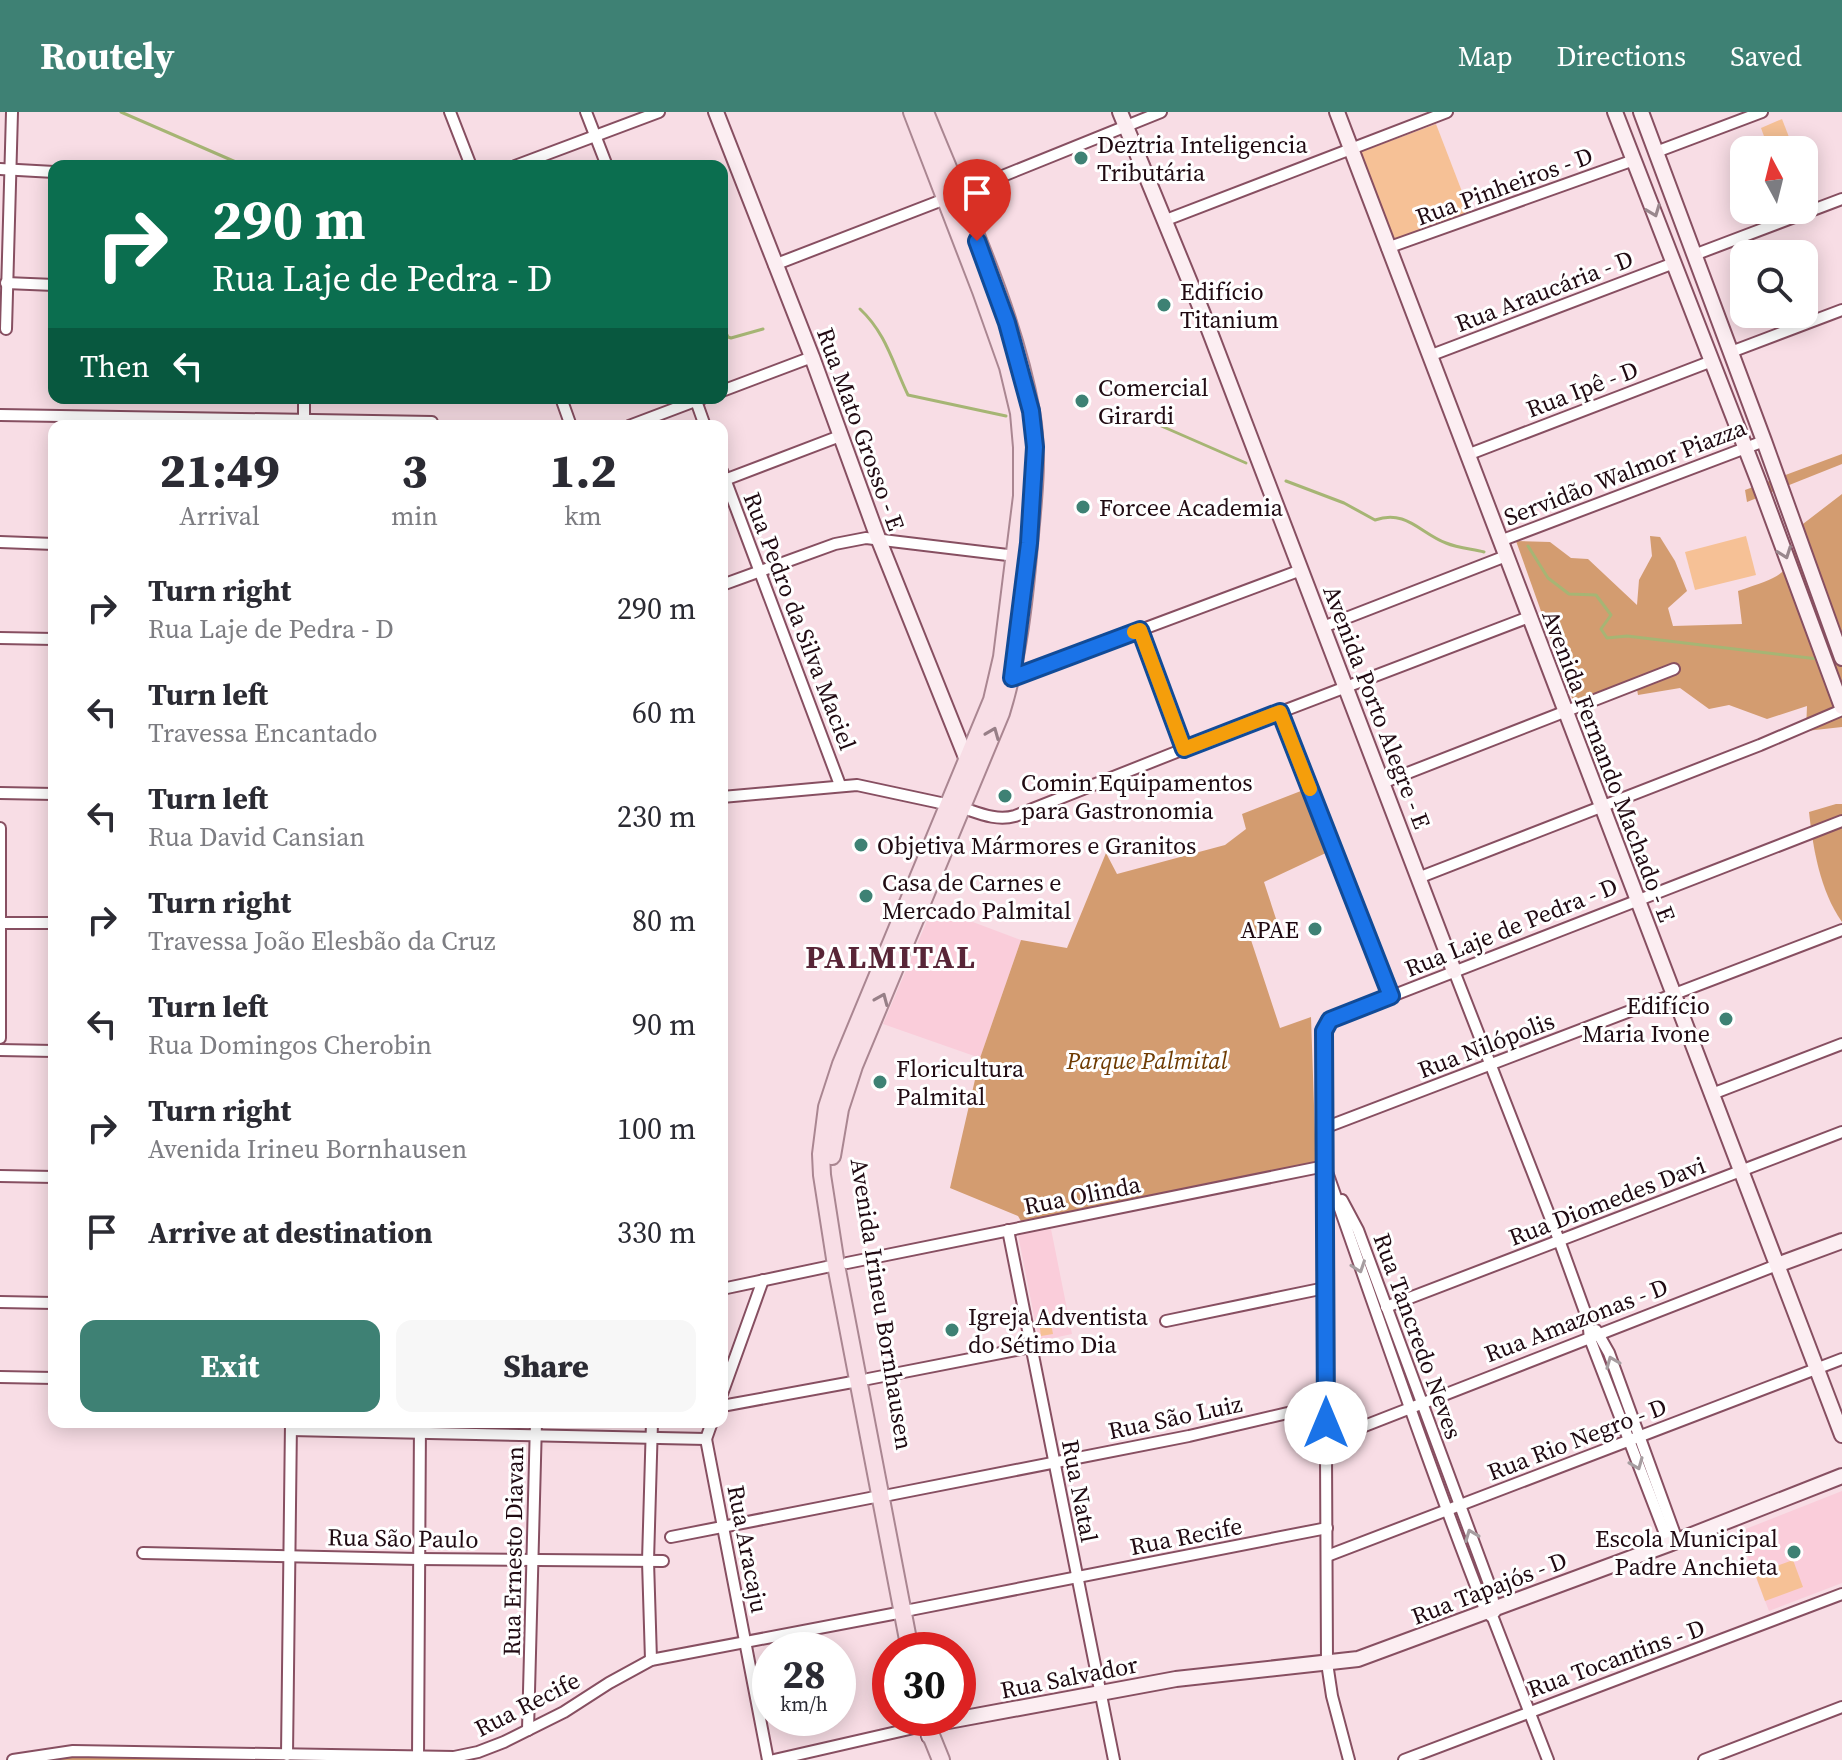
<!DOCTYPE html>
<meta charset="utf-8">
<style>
body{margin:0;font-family:"Source Serif 4",serif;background:#f7f7f7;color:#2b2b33;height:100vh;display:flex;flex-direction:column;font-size:30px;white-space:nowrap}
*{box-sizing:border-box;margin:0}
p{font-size:26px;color:#7c7c81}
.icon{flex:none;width:44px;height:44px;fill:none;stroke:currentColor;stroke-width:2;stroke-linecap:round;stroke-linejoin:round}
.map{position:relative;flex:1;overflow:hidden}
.sheet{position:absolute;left:48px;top:308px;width:680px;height:1008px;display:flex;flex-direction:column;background:#fff;border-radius:16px;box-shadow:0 4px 20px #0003}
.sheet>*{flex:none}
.hud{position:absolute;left:48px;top:48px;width:680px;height:244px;border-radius:16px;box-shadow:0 4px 20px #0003;background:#0b6e4f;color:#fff;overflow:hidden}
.needle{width:52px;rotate:353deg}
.buttons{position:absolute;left:1730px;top:24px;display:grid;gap:16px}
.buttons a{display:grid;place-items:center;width:88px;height:88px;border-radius:16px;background:#fff;box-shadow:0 4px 20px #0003;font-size:40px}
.speed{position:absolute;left:752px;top:1520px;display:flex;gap:16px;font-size:40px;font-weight:700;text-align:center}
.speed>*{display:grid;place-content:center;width:104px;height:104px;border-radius:50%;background:#fff;box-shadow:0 4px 20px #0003;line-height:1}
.speed small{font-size:20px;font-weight:400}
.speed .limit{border:12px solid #d22;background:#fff;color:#111}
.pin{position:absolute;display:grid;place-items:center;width:68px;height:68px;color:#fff;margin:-82px -34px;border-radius:50% 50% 50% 0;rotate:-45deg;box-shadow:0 0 8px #0007}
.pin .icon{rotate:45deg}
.me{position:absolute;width:88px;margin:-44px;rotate:0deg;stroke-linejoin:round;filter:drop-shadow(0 0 6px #0008)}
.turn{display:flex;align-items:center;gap:28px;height:168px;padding:0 32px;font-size:36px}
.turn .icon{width:104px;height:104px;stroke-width:2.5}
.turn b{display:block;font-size:56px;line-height:68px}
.then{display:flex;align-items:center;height:76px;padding:0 32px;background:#0003;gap:16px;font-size:30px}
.eta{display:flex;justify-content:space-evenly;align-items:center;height:136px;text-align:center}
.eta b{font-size:48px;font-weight:800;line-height:56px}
.cta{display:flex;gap:16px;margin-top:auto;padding:16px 32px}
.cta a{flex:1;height:92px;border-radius:16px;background:#3e8174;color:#fff;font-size:32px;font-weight:800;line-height:92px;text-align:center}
.cta a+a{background:#f7f7f7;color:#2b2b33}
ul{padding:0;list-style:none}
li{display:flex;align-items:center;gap:24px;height:104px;padding:0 32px}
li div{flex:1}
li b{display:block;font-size:30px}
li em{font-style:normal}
header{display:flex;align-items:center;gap:48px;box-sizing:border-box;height:112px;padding:0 40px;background:#3e8174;color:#fff}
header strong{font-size:38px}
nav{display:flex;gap:44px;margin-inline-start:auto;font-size:28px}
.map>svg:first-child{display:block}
.built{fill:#facdda}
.green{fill:#f6c196}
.forest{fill:#d39c70}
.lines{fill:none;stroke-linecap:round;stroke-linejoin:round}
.stream{stroke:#a6b574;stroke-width:3}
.street-casing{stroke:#874f61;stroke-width:14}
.secondary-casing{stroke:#874f61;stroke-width:18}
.primary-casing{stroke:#aa8691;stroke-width:20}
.street{stroke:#fff;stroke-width:10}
.secondary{stroke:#fceef2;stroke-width:14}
.primary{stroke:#f8dee6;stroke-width:16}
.oneway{stroke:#99878d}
.oneway2{stroke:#977f87}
.oneway3{stroke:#a69da0}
.route-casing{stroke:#114b97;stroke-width:20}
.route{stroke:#1a73e8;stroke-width:14}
.slow{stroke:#f59e0b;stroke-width:14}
.poi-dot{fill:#3e8174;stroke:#fff;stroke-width:3}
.labels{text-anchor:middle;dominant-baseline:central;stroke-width:6;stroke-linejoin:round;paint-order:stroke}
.poi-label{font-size:24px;fill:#200a12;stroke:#fff;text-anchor:start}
.street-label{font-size:24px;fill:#200a12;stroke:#fff}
.park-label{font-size:24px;font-style:italic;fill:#6e3b03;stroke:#fff}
.district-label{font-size:32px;font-weight:bold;letter-spacing:2px;fill:#582537;stroke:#fff}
</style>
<header>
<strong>Routely</strong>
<nav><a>Map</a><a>Directions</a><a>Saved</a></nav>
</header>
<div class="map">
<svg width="1842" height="1648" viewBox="0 0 1842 1648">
<rect width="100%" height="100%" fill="#f8dde5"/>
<g class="built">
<path d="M933,795L1021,828L980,946L883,912Z"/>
<path d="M1051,1117L1072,1222L1039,1229L1018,1123Z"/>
<path d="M1842,1379V1471L1769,1499L1738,1420Z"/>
</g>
<g class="green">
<path d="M1782,7L1794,38H1769L1761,16Z"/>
<path d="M1436,12L1471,103L1393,133L1358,41Z"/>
<path d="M1746,424L1756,463L1695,478L1685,440Z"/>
<path d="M1049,1200L1053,1222L1041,1224L1038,1202Z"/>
<path d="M1793,1448L1803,1475L1765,1489L1755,1462Z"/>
</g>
<g class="forest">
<path d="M1842,342V352L1747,390L1745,378Z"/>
<path d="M1842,382V615L1806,619L1807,594L1767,607L1729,593L1709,597L1680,576L1638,583L1636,572L1573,589L1516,429L1550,430L1571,446L1588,447L1637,493L1639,468L1652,444L1650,424L1660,425L1675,449L1687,479L1668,496L1673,514L1742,512L1738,479C1785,463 1789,465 1799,415Z"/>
<path d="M1306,677L1328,740L1264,770L1278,813L1250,825L1280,916L1311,905L1316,1052L1022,1111L1018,1104L950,1076L980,946L1021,828L1067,836L1106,741L1117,762L1225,733L1246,717L1242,702Z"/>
<path d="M1836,692H1842V810C1820,779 1813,736 1809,700Z"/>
<path d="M90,1643L256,1648H39L53,1644Z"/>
</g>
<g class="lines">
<g class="stream">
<path d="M121,0L245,54"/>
<path d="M860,197C886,221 893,252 908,283L1006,304"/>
<path d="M722,213L728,225L731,226L763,217"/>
<path d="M1159,313L1246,351"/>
<path d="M1286,369L1344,391L1375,408C1406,397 1420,421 1446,431C1458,436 1472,437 1484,440"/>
<path d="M1528,434L1548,466L1569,482L1596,483L1611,503L1601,517L1607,526L1627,524L1818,547"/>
</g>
<g class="street-casing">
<g id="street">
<path d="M450,0L471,54"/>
<path d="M586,0L607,54"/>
<path d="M1656,40L1762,0"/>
<path d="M515,54L659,0"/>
<path d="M0,57L54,60"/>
<path d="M1166,108L1447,0"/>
<path d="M1387,136L1634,48"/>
<path d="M1694,143L1842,87"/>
<path d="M774,153L958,82L1161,0"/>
<path d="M6,171L54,173"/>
<path d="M6,217L12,0"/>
<path d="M1731,240L1842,198"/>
<path d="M1429,244L1674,151"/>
<path d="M722,279L812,245"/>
<path d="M561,286L571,314"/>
<path d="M695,286L705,314"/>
<path d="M0,303L432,310"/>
<path d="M304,312V286"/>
<path d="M629,314L703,286"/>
<path d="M1467,343L1712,249"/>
<path d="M722,359L840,673"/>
<path d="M722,369L840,324"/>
<path d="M1500,429L1764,329"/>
<path d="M0,430L54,432"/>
<path d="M722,473L835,432L866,426L1016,444"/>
<path d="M1323,515L1506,444"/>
<path d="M1140,518L1184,637"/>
<path d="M0,526L54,527"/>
<path d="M1012,566L1301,458"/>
<path d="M1280,600L1391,884"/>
<path d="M1382,671L1674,557"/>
<path d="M0,681L54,682"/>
<path d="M722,685L857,673L950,693"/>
<path d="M963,696C981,702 997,709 1015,704L1184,637L1529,505"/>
<path d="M0,716V926"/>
<path d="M1418,766L1760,633L1842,598"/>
<path d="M0,811H54"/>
<path d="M1454,859L1559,1128L1588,1208L1590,1227L1669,1432"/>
<path d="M0,938L54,939"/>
<path d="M1712,982L1842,932"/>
<path d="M1324,1016L1842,818"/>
<path d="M1327,1060C1379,1207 1429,1355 1486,1500L1493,1506L1548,1648"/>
<path d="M0,1064L54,1065"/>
<path d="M1342,1088L1358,1118L1491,1477L1495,1500"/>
<path d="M1008,1118L1114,1648"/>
<path d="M847,1151L1325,1054"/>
<path d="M722,1177L836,1153"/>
<path d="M0,1190L54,1191"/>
<path d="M1386,1195L1842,1020"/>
<path d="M1166,1209L1325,1176"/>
<path d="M1596,1218L1609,1241L1677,1428"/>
<path d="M0,1265L54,1266"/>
<path d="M868,1267L1031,1235"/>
<path d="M722,1282L763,1168"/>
<path d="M722,1294L858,1269"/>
<path d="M291,1318L706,1327"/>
<path d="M706,1327L768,1648"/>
<path d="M706,1327L712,1310"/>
<path d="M1326,1329L1777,1153"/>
<path d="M889,1383L1189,1324L1326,1292"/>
<path d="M671,1425L880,1384"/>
<path d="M143,1441L418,1447L663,1449"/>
<path d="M1327,1444L1842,1247"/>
<path d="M910,1498L1327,1416"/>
<path d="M651,1548L648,1449L652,1310"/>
<path d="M528,1618L536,1310"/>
<path d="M287,1643L291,1310"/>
<path d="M13,1648L73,1639L454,1645L478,1640L504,1630L564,1600L609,1571L651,1548L903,1500"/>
<path d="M418,1648L420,1310"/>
<path d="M774,1648L927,1613"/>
<path d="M1349,1648L1332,1584L1327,1551L1324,919L1330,908L1842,709"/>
<path d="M1404,1648L1842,1482"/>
<path d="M1704,1648L1842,1595"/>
</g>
</g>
<g class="secondary-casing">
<g id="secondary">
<path d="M716,0L812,245L878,426L967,648"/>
<path d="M1120,0L1203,202L1454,859"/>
<path d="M1337,0L1842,1323"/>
<path d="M1615,0L1758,368L1842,595"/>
<path d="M1641,0L1764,329L1842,546"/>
<path d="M1777,1153L1842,1129"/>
<path d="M929,1624L927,1613L1176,1567L1358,1547L1669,1432L1842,1364"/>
</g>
</g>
<g class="primary-casing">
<g id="primary">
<path d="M832,1044L840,997L854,954L1001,601C1018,546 1024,490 1029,433C1033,389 1039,343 1031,299C1012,196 964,97 925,0"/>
<path d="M910,1538L836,1153L822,1063L821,1042L827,995L841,952L992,588L1002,545L1022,384V335L1019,301L1008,255L981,179L912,0"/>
<path d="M924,1606L941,1648"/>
</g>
</g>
<use href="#street" class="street"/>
<use href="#secondary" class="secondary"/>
<use href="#primary" class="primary"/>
</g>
<defs><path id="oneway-chevron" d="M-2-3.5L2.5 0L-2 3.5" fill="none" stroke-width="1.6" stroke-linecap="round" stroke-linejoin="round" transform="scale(2)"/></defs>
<g class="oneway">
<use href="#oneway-chevron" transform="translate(1654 99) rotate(69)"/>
<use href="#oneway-chevron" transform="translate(1785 441) rotate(70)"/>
</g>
<g class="oneway2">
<use href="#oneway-chevron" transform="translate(993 621) rotate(-68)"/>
<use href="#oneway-chevron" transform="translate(882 887) rotate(-67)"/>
</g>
<g class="oneway3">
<use href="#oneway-chevron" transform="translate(1359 1155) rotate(71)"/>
<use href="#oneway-chevron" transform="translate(1612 1250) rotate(-112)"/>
<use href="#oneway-chevron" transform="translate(1637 1352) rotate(68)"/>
<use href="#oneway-chevron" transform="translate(1471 1423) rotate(-111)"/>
</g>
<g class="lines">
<g class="route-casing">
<path id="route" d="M977,129L1007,211L1031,299L1035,335L1029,431L1012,566L1140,518L1184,637L1280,600L1391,884L1330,908L1324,919L1326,1311"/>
</g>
<use href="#route" class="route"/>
<path class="slow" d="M1134,520L1140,518L1184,637L1280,600L1310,677"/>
</g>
<g class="poi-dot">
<circle cx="1081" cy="46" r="8"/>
<circle cx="1164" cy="193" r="8"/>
<circle cx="1082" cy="289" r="8"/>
<circle cx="1083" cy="395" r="8"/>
<circle cx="1005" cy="684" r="8"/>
<circle cx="861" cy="733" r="8"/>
<circle cx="866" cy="784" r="8"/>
<circle cx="1315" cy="817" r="8"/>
<circle cx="1726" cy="907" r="8"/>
<circle cx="880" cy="970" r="8"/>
<circle cx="952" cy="1218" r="8"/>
<circle cx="1794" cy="1440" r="8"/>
</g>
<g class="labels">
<g class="poi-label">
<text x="1097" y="32">Deztria Inteligencia<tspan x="1097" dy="28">Tributária</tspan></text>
<text x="1180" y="179">Edifício<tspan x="1180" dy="28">Titanium</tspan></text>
<text x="1098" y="275">Comercial<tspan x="1098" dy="28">Girardi</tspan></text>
<text x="1099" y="395">Forcee Academia</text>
<text x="1021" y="670">Comin Equipamentos<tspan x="1021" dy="28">para Gastronomia</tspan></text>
<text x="877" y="733">Objetiva Mármores e Granitos</text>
<text x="882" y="770">Casa de Carnes e<tspan x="882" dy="28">Mercado Palmital</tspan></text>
<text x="1299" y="817" text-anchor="end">APAE</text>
<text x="1710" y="893" text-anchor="end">Edifício<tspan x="1710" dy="28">Maria Ivone</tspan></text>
<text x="896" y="956">Floricultura<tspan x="896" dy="28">Palmital</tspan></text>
<text x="968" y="1204">Igreja Adventista<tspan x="968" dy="28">do Sétimo Dia</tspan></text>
<text x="1778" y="1426" text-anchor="end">Escola Municipal<tspan x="1778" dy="28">Padre Anchieta</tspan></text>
</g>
<g class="street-label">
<text transform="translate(1504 74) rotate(-20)">Rua Pinheiros - D</text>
<text transform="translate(1544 179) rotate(-21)">Rua Araucária - D</text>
<text transform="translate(1582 277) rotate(-21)">Rua Ipê - D</text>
<text transform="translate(861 317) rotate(70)">Rua Mato Grosso - E</text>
<text transform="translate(1625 360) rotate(-21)">Servidão Walmor Piazza</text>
<text transform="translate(800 509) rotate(69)">Rua Pedro da Silva Maciel</text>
<text transform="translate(1377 595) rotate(69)">Avenida Porto Alegre - E</text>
<text transform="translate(1609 654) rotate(69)">Avenida Fernando Machado - E</text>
<text transform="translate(1511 815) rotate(-22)">Rua Laje de Pedra - D</text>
<text transform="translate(1486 933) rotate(-21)">Rua Nilópolis</text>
<text transform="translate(1082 1083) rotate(-11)">Rua Olinda</text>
<text transform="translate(1607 1089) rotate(-21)">Rua Diomedes Davi</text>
<text transform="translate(882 1192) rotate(81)">Avenida Irineu Bornhausen</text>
<text transform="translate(1576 1208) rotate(-21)">Rua Amazonas - D</text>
<text transform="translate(1418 1224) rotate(70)">Rua Tancredo Neves</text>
<text transform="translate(1175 1305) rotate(-12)">Rua São Luiz</text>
<text transform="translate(1577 1327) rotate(-21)">Rua Rio Negro - D</text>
<text transform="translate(1080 1379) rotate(79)">Rua Natal</text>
<text transform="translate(1186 1424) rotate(-11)">Rua Recife</text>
<text transform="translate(403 1426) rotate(1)">Rua São Paulo</text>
<text transform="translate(748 1437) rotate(79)">Rua Aracaju</text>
<text transform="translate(513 1439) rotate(-89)">Rua Ernesto Diavan</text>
<text transform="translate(1489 1476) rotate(-21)">Rua Tapajós - D</text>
<text transform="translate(1616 1546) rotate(-20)">Rua Tocantins - D</text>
<text transform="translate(1069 1565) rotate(-11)">Rua Salvador</text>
<text transform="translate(527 1592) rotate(-27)">Rua Recife</text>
</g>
<g class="park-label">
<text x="1147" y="948">Parque Palmital</text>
</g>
<g class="district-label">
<text x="891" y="845">PALMITAL</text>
</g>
</g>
</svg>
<div class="buttons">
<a><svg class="needle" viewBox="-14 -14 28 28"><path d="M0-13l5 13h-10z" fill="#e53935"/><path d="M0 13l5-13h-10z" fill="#7c7c81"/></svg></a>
<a><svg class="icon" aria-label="search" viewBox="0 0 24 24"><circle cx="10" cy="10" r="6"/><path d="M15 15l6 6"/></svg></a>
</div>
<div class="speed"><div>28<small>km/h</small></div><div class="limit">30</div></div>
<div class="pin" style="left:977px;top:129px;background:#d93025"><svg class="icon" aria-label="arrive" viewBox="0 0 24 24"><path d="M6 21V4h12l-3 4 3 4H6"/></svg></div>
<svg class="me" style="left:1326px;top:1311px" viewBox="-20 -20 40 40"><circle r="19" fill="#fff"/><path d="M0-13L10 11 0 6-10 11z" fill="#1a73e8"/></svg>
<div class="hud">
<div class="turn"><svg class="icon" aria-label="right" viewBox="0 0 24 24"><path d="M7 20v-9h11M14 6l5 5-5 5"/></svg><div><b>290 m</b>Rua Laje de Pedra - D</div></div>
<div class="then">Then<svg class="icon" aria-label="left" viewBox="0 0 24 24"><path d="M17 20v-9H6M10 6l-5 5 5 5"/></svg></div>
</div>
<section class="sheet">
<div class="eta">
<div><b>21:49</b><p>Arrival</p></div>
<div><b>3</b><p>min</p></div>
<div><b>1.2</b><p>km</p></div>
</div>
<ul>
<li><svg class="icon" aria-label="right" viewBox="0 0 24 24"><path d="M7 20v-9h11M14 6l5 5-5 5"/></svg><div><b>Turn right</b><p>Rua Laje de Pedra - D</p></div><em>290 m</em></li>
<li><svg class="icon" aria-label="left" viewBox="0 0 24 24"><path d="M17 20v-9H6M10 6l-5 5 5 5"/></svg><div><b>Turn left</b><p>Travessa Encantado</p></div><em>60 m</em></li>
<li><svg class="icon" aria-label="left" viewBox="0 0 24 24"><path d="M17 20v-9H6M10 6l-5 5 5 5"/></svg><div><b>Turn left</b><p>Rua David Cansian</p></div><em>230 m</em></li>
<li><svg class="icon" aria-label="right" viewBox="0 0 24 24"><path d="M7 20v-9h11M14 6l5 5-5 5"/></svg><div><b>Turn right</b><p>Travessa João Elesbão da Cruz</p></div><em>80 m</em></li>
<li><svg class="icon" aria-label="left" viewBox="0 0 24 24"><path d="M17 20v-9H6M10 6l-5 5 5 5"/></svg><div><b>Turn left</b><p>Rua Domingos Cherobin</p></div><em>90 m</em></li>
<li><svg class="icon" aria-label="right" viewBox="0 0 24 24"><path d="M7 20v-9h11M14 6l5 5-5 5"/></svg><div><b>Turn right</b><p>Avenida Irineu Bornhausen</p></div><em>100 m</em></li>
<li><svg class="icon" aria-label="arrive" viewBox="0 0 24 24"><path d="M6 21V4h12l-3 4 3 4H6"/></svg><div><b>Arrive at destination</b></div><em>330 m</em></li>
</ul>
<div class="cta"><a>Exit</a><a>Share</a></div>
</section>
</div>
